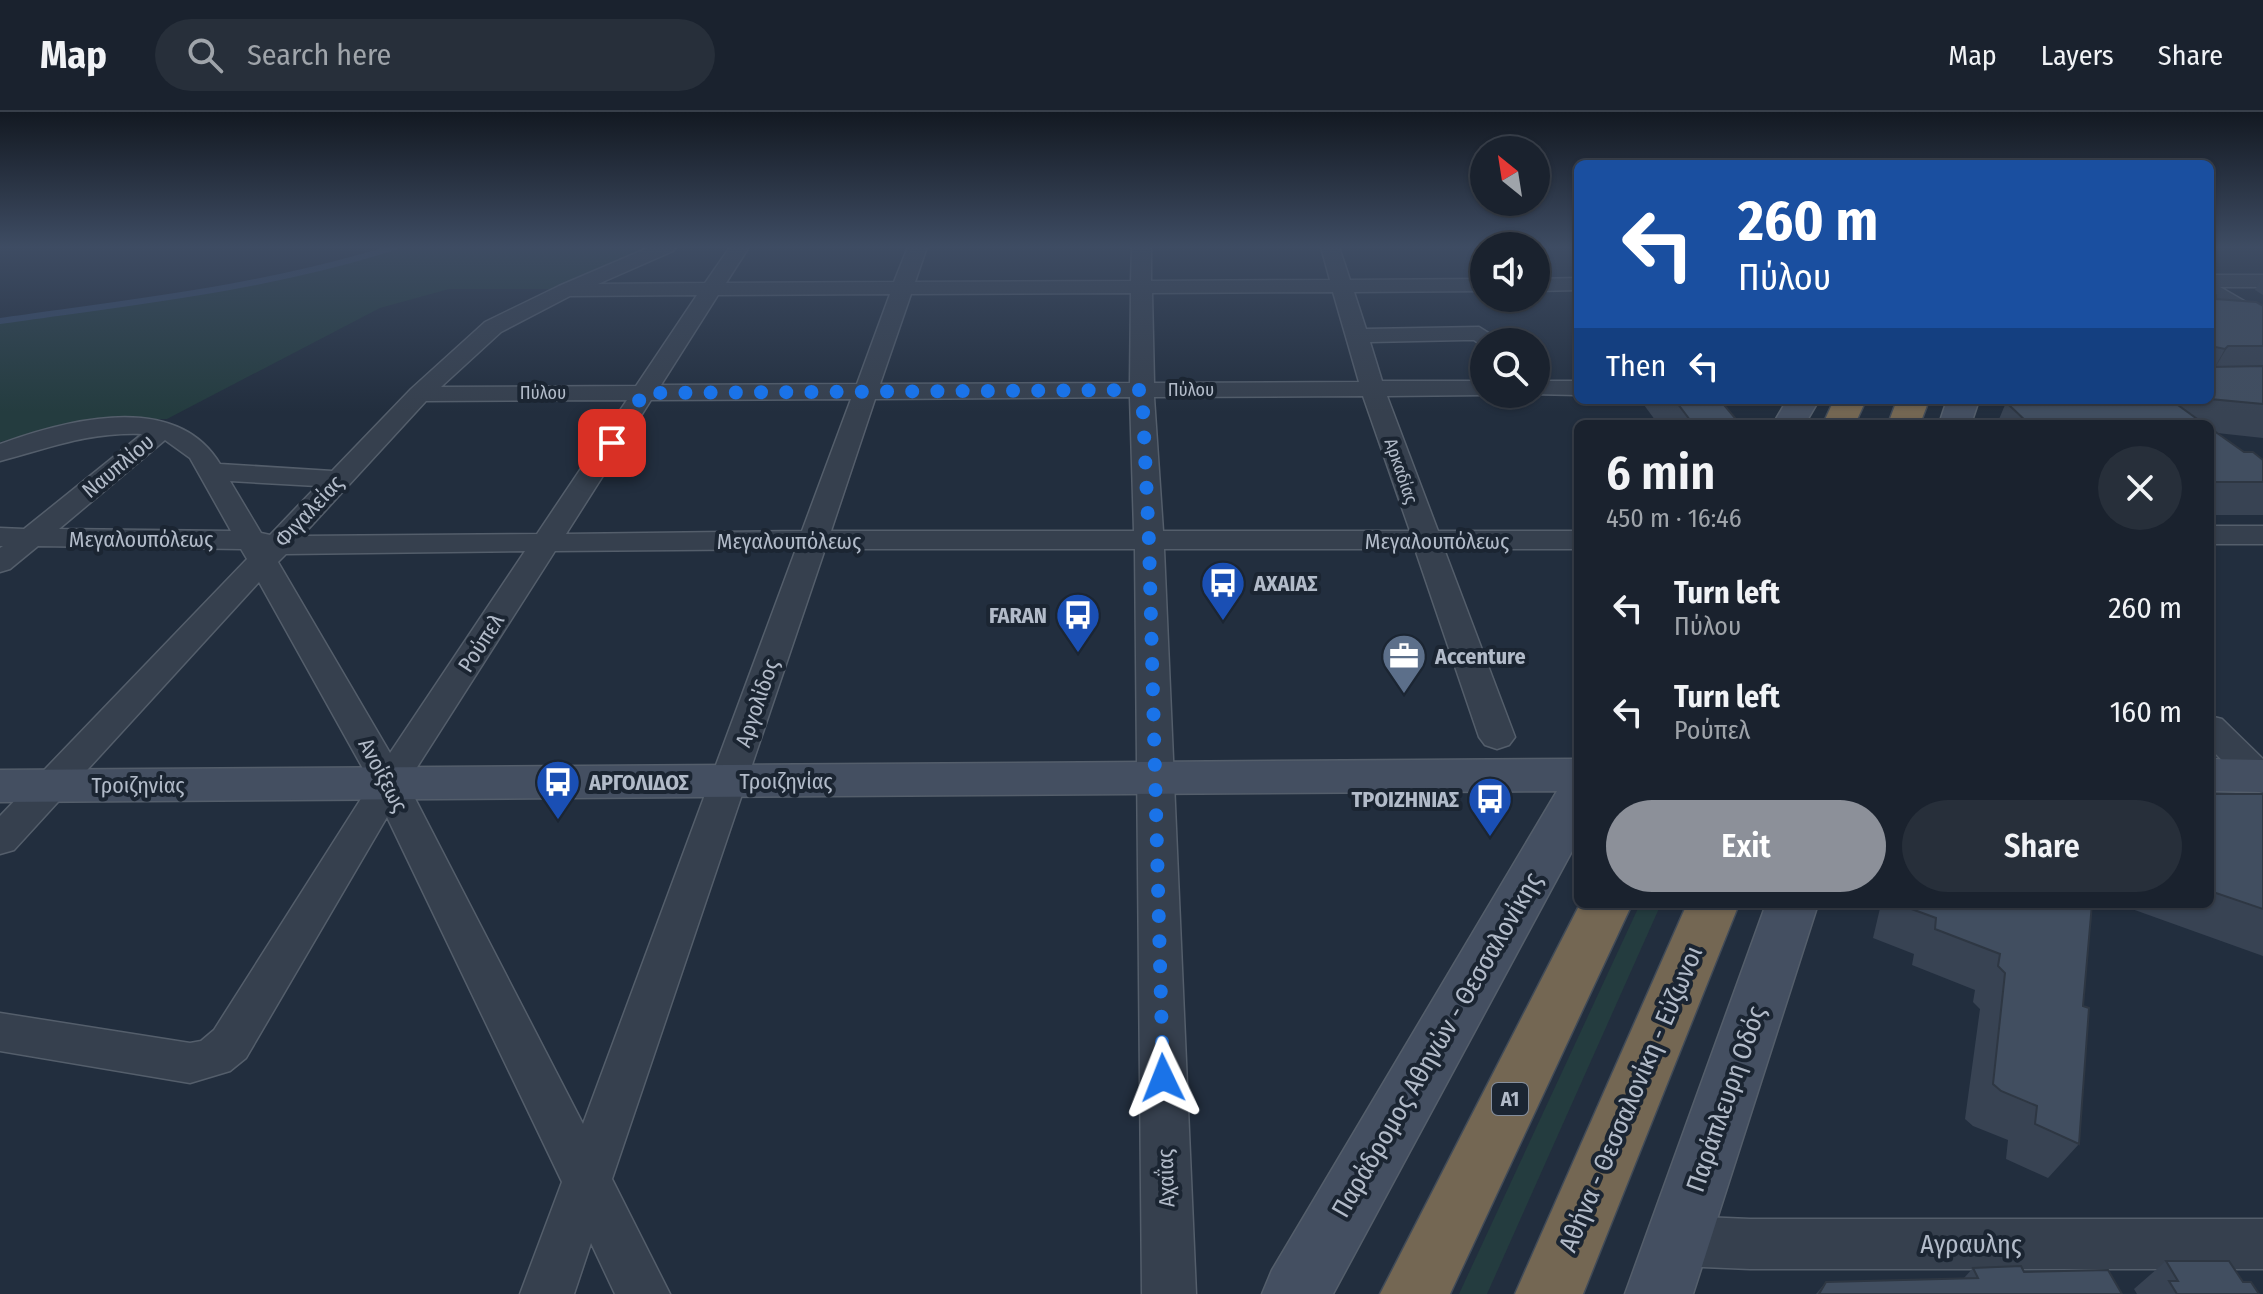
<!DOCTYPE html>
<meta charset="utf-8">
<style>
body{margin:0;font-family:"Fira Sans Condensed",sans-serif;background:#272f3a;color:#f1f3f6;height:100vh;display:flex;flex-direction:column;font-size:30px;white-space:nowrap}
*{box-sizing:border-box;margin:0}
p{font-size:26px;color:#9fa4aa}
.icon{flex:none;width:44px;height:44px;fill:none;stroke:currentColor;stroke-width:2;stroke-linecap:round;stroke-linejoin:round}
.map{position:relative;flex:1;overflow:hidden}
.panel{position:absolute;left:1574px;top:308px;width:640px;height:488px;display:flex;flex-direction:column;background:#1a222e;border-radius:12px;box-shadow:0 2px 6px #0004,0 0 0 2px #383f4a}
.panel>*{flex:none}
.banner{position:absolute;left:1574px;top:48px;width:640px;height:244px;border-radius:12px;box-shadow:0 2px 6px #0004,0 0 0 2px #383f4a;background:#1a4fa0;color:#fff;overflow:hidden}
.needle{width:52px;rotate:330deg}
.fabs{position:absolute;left:1470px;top:24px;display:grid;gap:16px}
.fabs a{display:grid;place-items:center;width:80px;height:80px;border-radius:50%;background:#1a222e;box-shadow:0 2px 6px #0004,0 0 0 2px #383f4a;font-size:40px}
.pin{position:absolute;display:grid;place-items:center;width:68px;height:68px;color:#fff;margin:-34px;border-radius:16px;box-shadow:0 4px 12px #0006}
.me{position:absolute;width:88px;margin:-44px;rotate:358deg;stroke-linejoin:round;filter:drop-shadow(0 0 6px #0008)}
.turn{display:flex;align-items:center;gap:28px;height:168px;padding:0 32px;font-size:36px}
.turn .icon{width:104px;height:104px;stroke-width:2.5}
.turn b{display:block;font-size:56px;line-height:68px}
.then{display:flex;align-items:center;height:76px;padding:0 32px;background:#0003;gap:16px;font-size:30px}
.round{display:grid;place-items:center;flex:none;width:84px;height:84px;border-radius:42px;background:#272f3a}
.headline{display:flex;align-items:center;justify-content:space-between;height:136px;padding:0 32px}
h1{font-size:48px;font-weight:600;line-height:60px}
.primary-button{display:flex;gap:16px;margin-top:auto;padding:16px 32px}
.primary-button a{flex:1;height:92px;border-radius:48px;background:#8c9099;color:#fff;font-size:32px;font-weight:600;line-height:92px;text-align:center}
.primary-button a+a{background:#272f3a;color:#f1f3f6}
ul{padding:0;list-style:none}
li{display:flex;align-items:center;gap:24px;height:104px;padding:0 32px}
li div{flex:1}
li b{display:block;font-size:30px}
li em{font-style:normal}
header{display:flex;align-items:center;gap:48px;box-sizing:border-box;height:112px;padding:0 40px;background:#1a222e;border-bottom:2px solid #383f4a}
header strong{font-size:38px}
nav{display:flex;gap:44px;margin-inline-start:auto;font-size:28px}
.search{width:560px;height:72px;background:#272f3a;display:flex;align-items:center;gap:20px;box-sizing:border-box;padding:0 28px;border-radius:44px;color:#9fa4aa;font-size:30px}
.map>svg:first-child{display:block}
.green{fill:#243c3f}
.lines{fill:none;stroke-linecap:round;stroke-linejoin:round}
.stream{stroke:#354966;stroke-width:6}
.street-casing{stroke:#545e6b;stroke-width:3}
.secondary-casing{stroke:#545e6b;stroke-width:3}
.highway-casing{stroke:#414b58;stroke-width:3}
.street{fill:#36404e;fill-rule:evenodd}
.secondary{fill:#444f61;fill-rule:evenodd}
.highway{fill:#746753;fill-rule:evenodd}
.wall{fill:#384353}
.shaded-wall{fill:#2e3743}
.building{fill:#414e60;stroke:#2e3743;stroke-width:2}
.route{stroke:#1a73e8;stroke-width:14;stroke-dasharray:0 25.2}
.labels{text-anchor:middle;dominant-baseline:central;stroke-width:8;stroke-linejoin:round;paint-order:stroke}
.far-street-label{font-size:18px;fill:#b2bbc9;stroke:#1b2532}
.shield{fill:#1b2532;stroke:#858e9c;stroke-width:2}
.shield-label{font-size:20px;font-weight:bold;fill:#b2bbc9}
.street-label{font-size:22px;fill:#b2bbc9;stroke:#1b2532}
.poi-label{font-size:22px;font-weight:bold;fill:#b2bbc9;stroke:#1b2532;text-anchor:start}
.near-street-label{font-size:26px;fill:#b2bbc9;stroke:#1b2532}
</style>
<header>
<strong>Map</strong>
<div class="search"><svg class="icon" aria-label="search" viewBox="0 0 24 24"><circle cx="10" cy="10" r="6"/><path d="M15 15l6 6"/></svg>Search here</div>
<nav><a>Map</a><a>Layers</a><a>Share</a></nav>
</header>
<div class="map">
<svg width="2263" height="1182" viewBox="0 0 2263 1182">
<rect width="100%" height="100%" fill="#222e3e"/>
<g class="green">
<path d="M395,135H667L559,177H449L380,196L167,307L100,308L55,315L0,330V209C133,189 267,180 395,135Z"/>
<path d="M1640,792H1661L1487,1182H1459Z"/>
</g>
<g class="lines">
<path class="stream" d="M0,209C133,190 266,176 395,135"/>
<g class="street-casing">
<g id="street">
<path d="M650,135H676L673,139L598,172L705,171L730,135H749L726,171L894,170L908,135H927L915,170L1131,169L1132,135H1151V169L1330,168L1321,135H1339L1350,168L1484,167V179L1354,180L1366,217L1479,215L1503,230H1484V235L1474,228H1464L1370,230L1382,269H1484V282H1489L1484,283L1387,284L1438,419H1578V437H1444L1515,625L1509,633L1497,637L1485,633L1479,625L1415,437H1164L1196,1182H1142L1135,437H825L612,1067L670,1182H615L591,1131L574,1182H520L562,1070L387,705L246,946L230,959L190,971L0,939V901L190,931L201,929L214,918L371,671L259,470L14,738L0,742V704L247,447L241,437L38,434L10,457L0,460V436L3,434H0V416L24,417L142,322C88,320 50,336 0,349V332C66,308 176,278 220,352L332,359L411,277L485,210L559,174ZM1333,180L1359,270L1154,271L1152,181ZM1131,181L1130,271L880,272L911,182ZM890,182L857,272L661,273L718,183ZM697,183L636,274L441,275L501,220L570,184ZM1363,284L1410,419H1163L1154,285ZM1130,285L1134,419H831L875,287ZM851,287L802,419L566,422L651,288ZM627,288L537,422L302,424L426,289ZM165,328L190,346L231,419L59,417ZM230,369L317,374L270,423L261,421ZM796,437L583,1012L407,671L555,439ZM525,439L390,641L278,450L286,442Z"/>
<path d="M2210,163H2263V175H2220L2263,200V215L2210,187Z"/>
<path d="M1578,166V178L1536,179V167Z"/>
<path d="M1536,269H1578V283L1531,282H1536Z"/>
<rect x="2210" y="414" width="53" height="18"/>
<path d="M2210,604L2222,607L2263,647V681L2250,677L2210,636Z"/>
<path d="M1679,1104L1750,1107H2263V1157H1750L1679,1154L1661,1147L1653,1129L1661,1111Z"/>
</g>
</g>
<g class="secondary-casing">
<g id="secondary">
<path d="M1787,288H1819L1805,312H1773Z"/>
<path d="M1947,288H1979L1971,312H1939Z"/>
<path d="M1572,647L1578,649V728L1333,1182H1262L1272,1158L1557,679L0,690V658Z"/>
<path d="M2210,647L2263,648V680L2210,679Z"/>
<path d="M1766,792H1818L1693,1182H1625Z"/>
</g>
</g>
<g class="highway-casing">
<g id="highway">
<path d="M1834,288H1866L1855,312H1823Z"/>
<path d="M1897,288H1929L1920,312H1888Z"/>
<path d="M1580,792H1632L1450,1182H1380Z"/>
<path d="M1687,792H1739L1583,1182H1515Z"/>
</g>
</g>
<use href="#street" class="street"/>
<use href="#secondary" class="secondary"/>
<use href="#highway" class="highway"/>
</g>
<g class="wall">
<path d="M2263,164V183L2255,178Z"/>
<path d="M2210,182L2216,187L2263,194V326L2217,321L2244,340L2263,348V403H2210V312H1997L2007,288H2210Z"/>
<path d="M1645,288H1720L1740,312H1658L1644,293Z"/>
<path d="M2210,682H2263V844L2118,792H2210Z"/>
<path d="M1881,792H2092L2083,894L2079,1032L2048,1066L2006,1047L2008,1028L1973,1014L1965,1007L1980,897L1973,890L1975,878L1912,853L1914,842L1873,826Z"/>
<path d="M2166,1149L2243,1170L2259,1182H2137L2134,1177Z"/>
<path d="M1973,1156L2024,1160L2122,1182H1816L1826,1170L1964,1166Z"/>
</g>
<path class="shaded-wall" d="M2228,234L2210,264L2225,237Z"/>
<g class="building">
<path d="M2210,182L2216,183V187L2256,190L2263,194V234H2228L2225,237L2210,234Z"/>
<path d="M2263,254V292L2210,287V255Z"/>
<path d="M1675,288H1720L1740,312H1693Z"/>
<path d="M2010,288H2171L2204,312H2029L2008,292Z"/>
<path d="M2210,316L2244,340H2253L2263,348V370H2210Z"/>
<path d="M2210,682H2263V797L2210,779Z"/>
<path d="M1898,792H2092L2083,894L2089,896L2079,1032L2035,1012L2037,994L2001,979L1993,972L2005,861L1998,854L2000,842L1935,817L1936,806Z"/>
<path d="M2166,1149H2229L2243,1170H2251L2259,1182H2177L2169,1169H2178Z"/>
<path d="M2021,1154L2024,1160L2108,1158L2122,1182H1819L1826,1170L1978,1166L1973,1156Z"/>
</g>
<linearGradient id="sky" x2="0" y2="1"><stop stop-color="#131922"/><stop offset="0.45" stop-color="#3e4c63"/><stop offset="1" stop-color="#3e4c63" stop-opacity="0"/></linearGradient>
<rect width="2263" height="300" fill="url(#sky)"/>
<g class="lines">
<path class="route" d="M612,331L644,281L1142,278L1149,430L1163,966"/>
</g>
<defs>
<g id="bus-pin" transform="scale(2.3)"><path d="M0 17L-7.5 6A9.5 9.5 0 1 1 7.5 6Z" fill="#1a4fb4" stroke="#1b2532"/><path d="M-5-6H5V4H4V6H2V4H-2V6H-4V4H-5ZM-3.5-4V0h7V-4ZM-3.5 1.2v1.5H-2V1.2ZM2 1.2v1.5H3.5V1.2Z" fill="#fff"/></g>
<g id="office-pin" transform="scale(2.3)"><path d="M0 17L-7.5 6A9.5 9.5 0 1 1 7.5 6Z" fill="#5c6f8a" stroke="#1b2532"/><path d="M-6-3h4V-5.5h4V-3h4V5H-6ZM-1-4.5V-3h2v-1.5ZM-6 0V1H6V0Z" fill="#fff"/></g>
</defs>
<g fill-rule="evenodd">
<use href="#bus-pin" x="1223" y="471"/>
<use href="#bus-pin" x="1078" y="503"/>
<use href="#office-pin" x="1404" y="544"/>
<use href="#bus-pin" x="558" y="670"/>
<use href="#bus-pin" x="1490" y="687"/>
</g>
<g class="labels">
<g class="far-street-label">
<text x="1191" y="278">Πύλου</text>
<text x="543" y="281">Πύλου</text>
<text transform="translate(1401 359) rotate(71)">Αρκαδίας</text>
</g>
<rect class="shield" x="1492" y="971" width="36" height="32" rx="6"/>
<g class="shield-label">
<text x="1510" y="987">Α1</text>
</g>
<g class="street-label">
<text transform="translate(118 354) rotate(-40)">Ναυπλίου</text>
<text transform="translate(309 399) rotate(-47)">Φιγαλείας</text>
<text x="141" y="427">Μεγαλουπόλεως</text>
<text x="789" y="429">Μεγαλουπόλεως</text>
<text x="1437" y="429">Μεγαλουπόλεως</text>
<text transform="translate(481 531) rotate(-57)">Ρούπελ</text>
<text transform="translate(757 591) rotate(-71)">Αργολίδος</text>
<text transform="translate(383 663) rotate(62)">Ανοίξεως</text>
<text x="786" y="669">Τροιζηνίας</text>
<text x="138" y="673">Τροιζηνίας</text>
<text transform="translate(1166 1066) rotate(-92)">Αχαΐας</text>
</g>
<g class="poi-label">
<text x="1254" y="471">AXAΙΑΣ</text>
<text x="1047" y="503" text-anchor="end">FARAN</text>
<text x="1435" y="544">Accenture</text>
<text x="589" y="670">ΑΡΓΟΛΙΔΟΣ</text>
<text x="1459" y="687" text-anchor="end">ΤΡΟΙΖΗΝΙΑΣ</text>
</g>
<g class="near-street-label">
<text transform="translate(1437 933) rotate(-60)">Παράδρομος Αθηνών - Θεσσαλονίκης</text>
<text transform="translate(1631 987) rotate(-67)">Αθήνα - Θεσσαλονίκη - Εύζωνοι</text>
<text transform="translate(1726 987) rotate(-71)">Παράπλευρη Οδός</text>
<text x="1971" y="1132">Αγραυλης</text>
</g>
</g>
</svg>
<div class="fabs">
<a><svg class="needle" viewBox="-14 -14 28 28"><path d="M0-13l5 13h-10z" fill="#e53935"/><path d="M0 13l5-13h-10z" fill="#9fa4aa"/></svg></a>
<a><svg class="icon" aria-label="sound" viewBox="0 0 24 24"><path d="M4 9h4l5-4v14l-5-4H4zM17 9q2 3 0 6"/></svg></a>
<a><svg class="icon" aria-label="search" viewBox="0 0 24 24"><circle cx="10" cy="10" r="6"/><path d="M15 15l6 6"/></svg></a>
</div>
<div class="pin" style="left:612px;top:331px;background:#d93025"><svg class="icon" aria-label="arrive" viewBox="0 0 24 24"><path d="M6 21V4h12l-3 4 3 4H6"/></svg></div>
<svg class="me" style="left:1163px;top:966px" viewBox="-20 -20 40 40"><path d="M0-17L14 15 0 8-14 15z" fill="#1a73e8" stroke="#fff" stroke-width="4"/></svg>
<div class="banner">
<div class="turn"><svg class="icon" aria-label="left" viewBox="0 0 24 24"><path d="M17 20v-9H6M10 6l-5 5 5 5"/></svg><div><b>260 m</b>Πύλου</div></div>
<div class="then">Then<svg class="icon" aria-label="left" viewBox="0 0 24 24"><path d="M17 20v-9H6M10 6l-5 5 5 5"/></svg></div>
</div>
<section class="panel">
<div class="headline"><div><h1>6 min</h1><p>450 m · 16:46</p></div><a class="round"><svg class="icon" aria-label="close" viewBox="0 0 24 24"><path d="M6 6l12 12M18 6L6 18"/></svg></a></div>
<ul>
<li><svg class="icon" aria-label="left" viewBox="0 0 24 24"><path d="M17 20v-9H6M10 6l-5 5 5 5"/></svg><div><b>Turn left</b><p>Πύλου</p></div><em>260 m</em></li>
<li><svg class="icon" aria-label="left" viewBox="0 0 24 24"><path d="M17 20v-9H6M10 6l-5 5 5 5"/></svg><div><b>Turn left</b><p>Ρούπελ</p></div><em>160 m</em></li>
</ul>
<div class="primary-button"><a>Exit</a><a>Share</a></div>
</section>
</div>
